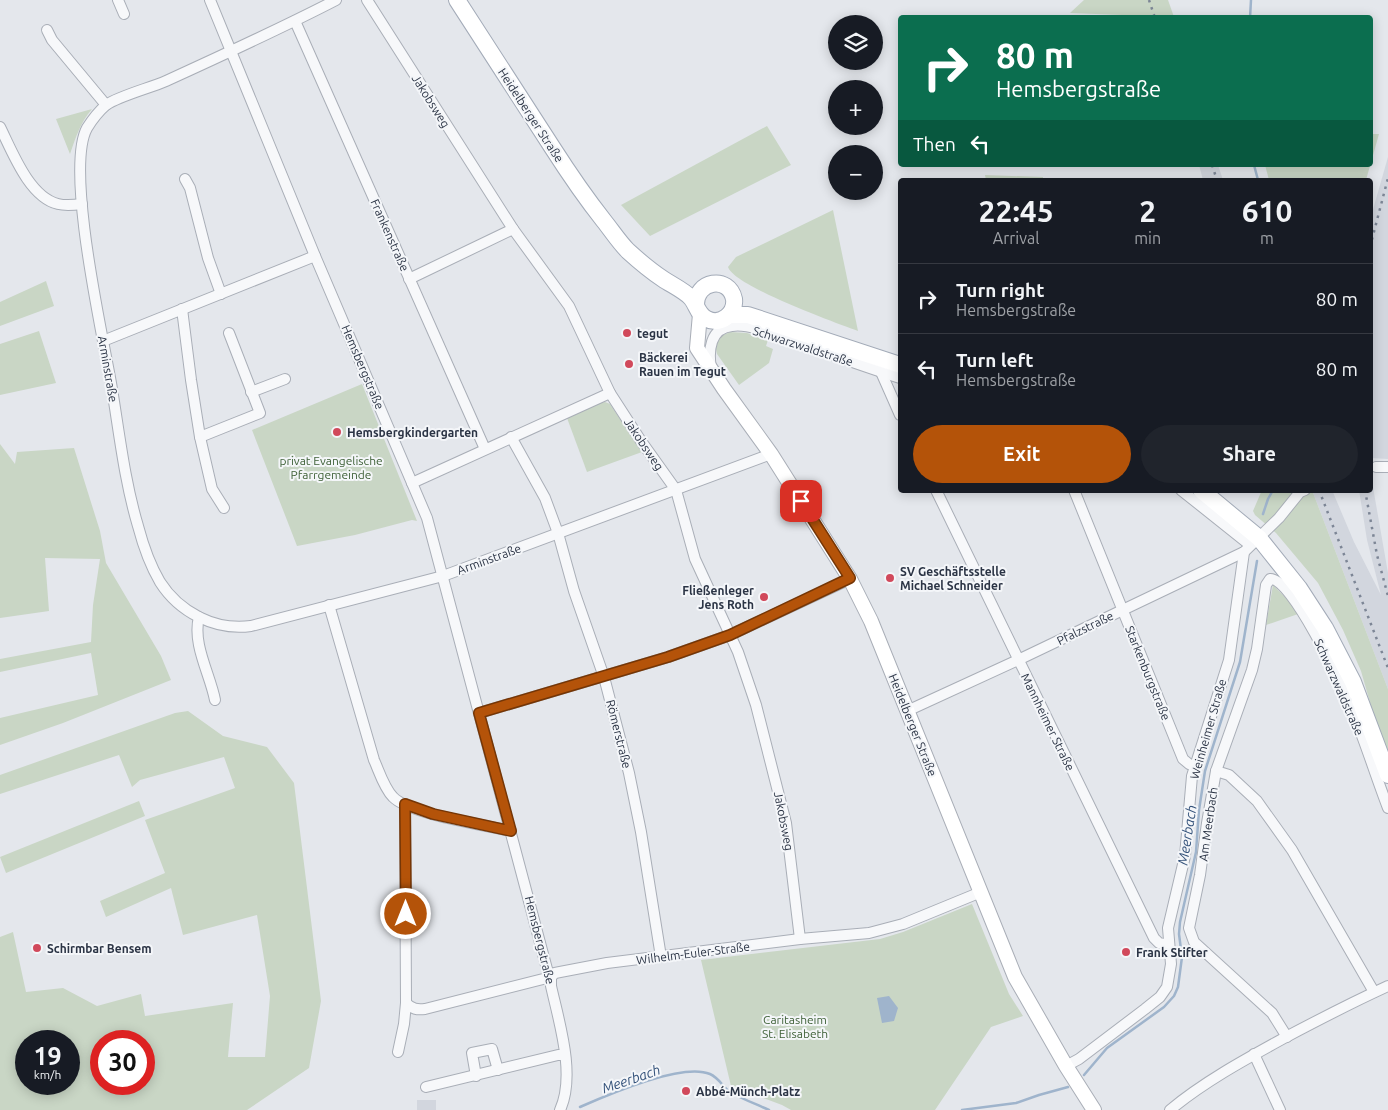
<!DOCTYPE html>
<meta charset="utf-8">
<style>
body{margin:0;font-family:Ubuntu,sans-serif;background:#20242c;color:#f1f3f6;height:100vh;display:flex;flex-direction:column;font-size:19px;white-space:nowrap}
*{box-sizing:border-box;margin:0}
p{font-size:16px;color:#9ea1a6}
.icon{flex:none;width:28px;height:28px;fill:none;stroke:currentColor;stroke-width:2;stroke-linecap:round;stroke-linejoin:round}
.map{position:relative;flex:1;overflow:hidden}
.drawer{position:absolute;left:898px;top:178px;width:475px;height:315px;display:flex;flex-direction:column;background:#171b24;border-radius:5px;box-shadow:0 2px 12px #0003}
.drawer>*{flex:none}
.hud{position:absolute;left:898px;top:15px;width:475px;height:152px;border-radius:5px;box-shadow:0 2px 12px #0003;background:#0b6e4f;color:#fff;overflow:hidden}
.fabs{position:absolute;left:828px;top:15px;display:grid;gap:10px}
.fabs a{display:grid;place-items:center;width:55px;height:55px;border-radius:50%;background:#171b24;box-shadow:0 2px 12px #0003;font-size:25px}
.speed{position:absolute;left:15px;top:1030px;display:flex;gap:10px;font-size:25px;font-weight:700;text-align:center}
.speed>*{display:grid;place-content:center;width:65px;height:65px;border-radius:50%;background:#171b24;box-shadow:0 2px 12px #0003;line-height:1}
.speed small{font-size:12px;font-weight:400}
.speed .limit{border:8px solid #d22;background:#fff;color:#111}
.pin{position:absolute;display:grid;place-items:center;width:42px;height:42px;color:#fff;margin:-21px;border-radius:10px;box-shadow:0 2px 8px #0006}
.me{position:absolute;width:55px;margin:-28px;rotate:0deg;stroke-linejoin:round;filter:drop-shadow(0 0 4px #0008)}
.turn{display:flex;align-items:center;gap:18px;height:105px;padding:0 15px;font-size:22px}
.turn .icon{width:65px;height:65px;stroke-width:2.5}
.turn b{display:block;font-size:35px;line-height:42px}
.then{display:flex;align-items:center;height:48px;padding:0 15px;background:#0003;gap:10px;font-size:19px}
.eta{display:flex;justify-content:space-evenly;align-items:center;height:85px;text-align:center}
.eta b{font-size:30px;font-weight:700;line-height:35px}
.action{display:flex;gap:10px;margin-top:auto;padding:10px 15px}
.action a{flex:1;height:58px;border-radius:30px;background:#b45309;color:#fff;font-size:20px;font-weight:700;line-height:58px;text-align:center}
.action a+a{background:#20242c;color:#f1f3f6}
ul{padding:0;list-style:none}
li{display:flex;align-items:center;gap:15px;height:70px;padding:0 15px;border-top:1px solid #363941}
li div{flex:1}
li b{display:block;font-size:19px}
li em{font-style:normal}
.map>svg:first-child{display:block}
.built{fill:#d2d6de}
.green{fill:#c9d6c5;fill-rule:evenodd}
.water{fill:#9fb4cc}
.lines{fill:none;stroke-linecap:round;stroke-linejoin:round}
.stream{stroke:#9fb4cc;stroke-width:2.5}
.street-casing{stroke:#a9aeb7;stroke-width:12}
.secondary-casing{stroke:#a9aeb7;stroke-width:16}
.primary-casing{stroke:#a3abb8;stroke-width:18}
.street{stroke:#f7f8fa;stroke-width:10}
.secondary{stroke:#fff;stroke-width:14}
.primary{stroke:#fff;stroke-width:16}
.rail{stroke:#7d8696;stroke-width:2.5;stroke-dasharray:2.5 5;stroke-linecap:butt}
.route-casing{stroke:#753606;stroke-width:12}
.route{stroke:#b45309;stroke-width:9}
.poi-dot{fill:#d1495b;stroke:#f4f6f9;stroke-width:2}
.labels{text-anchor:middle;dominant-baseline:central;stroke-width:4;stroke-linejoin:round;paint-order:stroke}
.street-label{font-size:12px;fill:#2b3445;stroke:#f4f6f9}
.poi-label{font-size:12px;font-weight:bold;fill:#2b3445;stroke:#f4f6f9;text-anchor:start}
.park-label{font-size:12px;fill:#3f6138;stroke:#f4f6f9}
.water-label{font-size:14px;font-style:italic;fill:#34527a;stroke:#f4f6f9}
</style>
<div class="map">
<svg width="1388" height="1110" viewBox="0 0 1388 1110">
<rect width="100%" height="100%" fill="#e4e7ec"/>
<g class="built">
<path d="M1388,157V459L1370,458V220Z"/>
<path d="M1199,165H1218L1223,180H1203Z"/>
<path d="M1370,470L1388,573V689L1312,490H1332L1354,542L1381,595L1367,540L1359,490H1370Z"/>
<rect x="417" y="1100" width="19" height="10"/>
</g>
<g class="green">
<path d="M1084,0H1168L1174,17L1070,13Z"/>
<path d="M92,109C80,123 76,137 70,154L56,119Z"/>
<path d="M767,126L791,165L650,236L621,205Z"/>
<path d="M1370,134H1379L1366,180H1269L1265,165H1370Z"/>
<path d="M985,175L1043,177V180H986Z"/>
<path d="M833,210L858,331C836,323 734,286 728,267L736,257Z"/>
<path d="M46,281L54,306L0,326V302Z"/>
<path d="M39,331L56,383L0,395V344Z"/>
<path d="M730,332L747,333L768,340L766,346L773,349L769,363L739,385L717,354L715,344L721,336Z"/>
<path d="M362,384L417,521L412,520L355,535L297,546L252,430Z"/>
<path d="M600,403L605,402L610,404L642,452L587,472L567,418Z"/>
<path d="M0,444L15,464L17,452L74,448L100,531L106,563L161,656L171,680L63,723L0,745V718L98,695L91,653L0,672V659L91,642L93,605L100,559L45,558L49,611L0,618Z"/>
<path d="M1262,490H1312L1388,689V757L1375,720L1361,671L1343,630L1318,583L1276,533L1255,515L1253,511Z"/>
<path d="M1273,585L1301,613L1266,625Z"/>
<path d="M188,711L223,736L267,747L294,783L321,1001L309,1068L247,1110H0V937L13,932L26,992L63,988L97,1006L141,994L145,1016L233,1003L228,1057H265L270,996L257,915L183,935L171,888L106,917L100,901L165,873L145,820L235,788L224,757L140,780L132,787L119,755L0,794V775L175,713ZM69,1041V1084H26V1041ZM101,1041H144V1084H101Z"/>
<path d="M139,801L145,816L6,873L0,857Z"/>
<path d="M972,904L1009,994L1023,1016L991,1027L935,1110H791L782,1105L731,1086L701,960L880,939L903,932Z"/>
</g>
<path class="water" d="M889,996L898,1008L894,1021L882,1023L877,998Z"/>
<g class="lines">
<g class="stream">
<path d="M1250,18L1251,0"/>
<path d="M1254,165L1258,180"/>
<path d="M1263,514L1268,499L1273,490"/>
<path d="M1084,1075L1107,1048L1164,1007L1174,996L1178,987L1182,957L1179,934L1180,922L1196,852L1199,810L1205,771L1240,662L1257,561"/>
<path d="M580,1107C607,1095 682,1062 710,1074C719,1078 723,1087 730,1092C742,1099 756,1104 769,1110"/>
<path d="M962,1110L1016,1103L1039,1095L1068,1087"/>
</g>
<g class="street-casing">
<g id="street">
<path d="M118,0L124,14"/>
<path d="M210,0L315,256L427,518L547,969L551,977V986C559,1022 576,1075 560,1110"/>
<path d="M336,0C280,29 223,55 166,81C150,88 119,96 106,105C99,111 92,120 87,128C65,168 102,332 111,383C119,430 124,479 138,526C143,545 150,565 160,582C179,612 215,631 251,626L443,576L771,454"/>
<path d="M367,0L513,229L569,306L610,393L641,441L676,490L695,559L738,652L756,705L786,823L800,939"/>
<path d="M295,21L485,449"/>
<path d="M47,30L52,40L106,105"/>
<path d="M0,127C12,151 29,197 58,204C66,206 74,205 82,204"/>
<path d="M185,179L190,188L208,258L221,294"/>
<path d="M409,279L513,229"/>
<path d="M182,309L191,380L200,437L212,489L224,508"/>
<path d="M103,341L315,256"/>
<path d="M711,368C708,351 710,328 732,326C751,323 780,337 798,343C832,355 866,367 900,378"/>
<path d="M881,372L900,415"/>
<path d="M251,392L285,379"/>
<path d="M200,437L260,413L229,333"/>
<path d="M511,437L545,498L558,533L574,591L604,677L629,773L641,832L661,957"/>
<path d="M1376,467H1388"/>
<path d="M412,483L610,393"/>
<path d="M936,490L1154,938L1159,943L1168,945"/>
<path d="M1074,490L1183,759L1189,764L1195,766"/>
<path d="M1181,490L1250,545"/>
<path d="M329,605L374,760C379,771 384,788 393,797C409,814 485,825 511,831"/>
<path d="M199,617C192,644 210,674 215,700"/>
<path d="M907,711L1018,660L1244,552L1279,518L1300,492L1305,490"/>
<path d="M479,713L668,657L730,635L850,579"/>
<path d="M1216,771L1229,775L1257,801L1292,850L1374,992"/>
<path d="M406,1003C412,1009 417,1010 425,1009L551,977L555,973L560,972L607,963L800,939L869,933L903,924L981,892"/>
<path d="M1287,1037L1272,1013L1194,942L1189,928L1200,875L1207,823L1216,771L1252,670L1257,649L1266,585L1270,579C1292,577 1341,684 1350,705C1364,738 1375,774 1388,808"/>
<path d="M398,1052L404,1024L406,1003L405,804"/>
<path d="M1254,1054L1280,1110"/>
<path d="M1066,1066L1079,1059L1145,1009L1160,997L1167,987L1171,964L1168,928L1185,856L1192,776L1229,660L1244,552"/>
<path d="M476,1076L472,1053L492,1049L498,1070"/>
<path d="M426,1087L558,1055H564"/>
<path d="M1170,1110C1205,1081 1246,1059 1286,1037C1320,1019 1353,1002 1388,986"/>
</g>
</g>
<g class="secondary-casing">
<path id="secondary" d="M700,314L697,348L724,389L771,454L850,579L871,621L1015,977L1066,1066L1094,1110"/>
</g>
<g class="primary-casing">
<g id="primary">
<path d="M457,0C489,49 520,98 552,147C568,172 585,197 604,221C612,231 619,242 628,251C639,261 651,271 663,279C672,285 685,291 691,298C697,305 698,315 707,319C720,326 736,314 734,299C729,275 695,280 696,306"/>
<path d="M729,315H748L900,365"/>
<path d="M1201,490L1259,538L1299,588L1325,628L1353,682L1388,775"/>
</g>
</g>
<use href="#street" class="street"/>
<use href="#secondary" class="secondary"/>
<use href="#primary" class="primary"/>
<g class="rail">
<path d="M1149,0L1155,18"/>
<path d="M1212,165L1217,180"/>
<path d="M1370,247L1388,178"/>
<path d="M1319,490L1388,668"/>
<path d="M1365,490L1377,555L1388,596"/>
</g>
</g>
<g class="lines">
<g class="route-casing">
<path id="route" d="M406,914L405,804L433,814L511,831L479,713L668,657L730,635L850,578L801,501"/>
</g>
<use href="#route" class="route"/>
</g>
<g class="poi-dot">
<circle cx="627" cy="333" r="5"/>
<circle cx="629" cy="364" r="5"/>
<circle cx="337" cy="432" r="5"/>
<circle cx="890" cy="578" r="5"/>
<circle cx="764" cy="597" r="5"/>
<circle cx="37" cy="948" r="5"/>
<circle cx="1126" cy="952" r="5"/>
<circle cx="686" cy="1091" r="5"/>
</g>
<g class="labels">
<g class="street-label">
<text transform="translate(431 101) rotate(58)">Jakobsweg</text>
<text transform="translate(531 115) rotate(57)">Heidelberger Straße</text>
<text transform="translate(390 235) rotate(66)">Frankenstraße</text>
<text transform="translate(803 346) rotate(18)">Schwarzwaldstraße</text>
<text transform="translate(363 367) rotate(67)">Hemsbergstraße</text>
<text transform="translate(108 369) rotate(80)">Arminstraße</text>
<text transform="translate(644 444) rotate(56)">Jakobsweg</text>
<text transform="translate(489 559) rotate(-20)">Arminstraße</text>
<text transform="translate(1085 628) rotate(-26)">Pfalzstraße</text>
<text transform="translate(1148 673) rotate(68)">Starkenburgstraße</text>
<text transform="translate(1339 687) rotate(66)">Schwarzwaldstraße</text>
<text transform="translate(1048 722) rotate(64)">Mannheimer Straße</text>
<text transform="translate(913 725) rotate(68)">Heidelberger Straße</text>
<text transform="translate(1208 729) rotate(-74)">Weinheimer Straße</text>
<text transform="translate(619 734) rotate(76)">Römerstraße</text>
<text transform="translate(784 821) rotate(79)">Jakobsweg</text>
<text transform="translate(1208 824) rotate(-82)">Am Meerbach</text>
<text transform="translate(540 940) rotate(76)">Hemsbergstraße</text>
<text transform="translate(693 953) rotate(-7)">Wilhelm-Euler-Straße</text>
</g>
<g class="poi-label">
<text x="637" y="333">tegut</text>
<text x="639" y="357">Bäckerei<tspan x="639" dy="14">Rauen im Tegut</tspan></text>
<text x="347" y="432">Hemsbergkindergarten</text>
<text x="900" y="571">SV Geschäftsstelle<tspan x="900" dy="14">Michael Schneider</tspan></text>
<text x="754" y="590" text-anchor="end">Fließenleger<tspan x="754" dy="14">Jens Roth</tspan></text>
<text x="47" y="948">Schirmbar Bensem</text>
<text x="1136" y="952">Frank Stifter</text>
<text x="696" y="1091">Abbé-Münch-Platz</text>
</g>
<g class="park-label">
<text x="331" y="460">privat Evangelische<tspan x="331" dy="14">Pfarrgemeinde</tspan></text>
<text x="795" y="1019">Caritasheim<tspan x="795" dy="14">St. Elisabeth</tspan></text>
</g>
<g class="water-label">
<text transform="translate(1187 835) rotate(-81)">Meerbach</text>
<text transform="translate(631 1079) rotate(-19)">Meerbach</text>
</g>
</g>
</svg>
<div class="fabs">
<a><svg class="icon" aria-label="layers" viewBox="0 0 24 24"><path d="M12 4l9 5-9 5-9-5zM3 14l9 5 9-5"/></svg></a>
<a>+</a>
<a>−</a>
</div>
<div class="speed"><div>19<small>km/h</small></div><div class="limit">30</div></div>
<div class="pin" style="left:801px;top:501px;background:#d93025"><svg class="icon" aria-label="arrive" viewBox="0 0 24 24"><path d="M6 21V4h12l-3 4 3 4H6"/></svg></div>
<svg class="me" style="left:406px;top:914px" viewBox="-20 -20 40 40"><circle r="17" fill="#b45309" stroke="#fff" stroke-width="3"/><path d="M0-11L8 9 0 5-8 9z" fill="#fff"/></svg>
<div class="hud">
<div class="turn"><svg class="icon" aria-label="right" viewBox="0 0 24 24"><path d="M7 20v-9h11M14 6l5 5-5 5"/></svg><div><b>80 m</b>Hemsbergstraße</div></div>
<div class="then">Then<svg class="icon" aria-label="left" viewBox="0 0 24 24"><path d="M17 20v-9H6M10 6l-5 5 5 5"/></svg></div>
</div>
<section class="drawer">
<div class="eta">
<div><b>22:45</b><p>Arrival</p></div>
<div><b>2</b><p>min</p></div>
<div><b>610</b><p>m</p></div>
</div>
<ul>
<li><svg class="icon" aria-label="right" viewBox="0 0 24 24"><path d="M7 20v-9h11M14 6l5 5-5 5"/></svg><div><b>Turn right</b><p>Hemsbergstraße</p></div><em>80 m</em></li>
<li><svg class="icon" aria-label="left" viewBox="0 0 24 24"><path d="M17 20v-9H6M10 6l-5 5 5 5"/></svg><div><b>Turn left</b><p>Hemsbergstraße</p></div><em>80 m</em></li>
</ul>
<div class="action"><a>Exit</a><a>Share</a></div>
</section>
</div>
